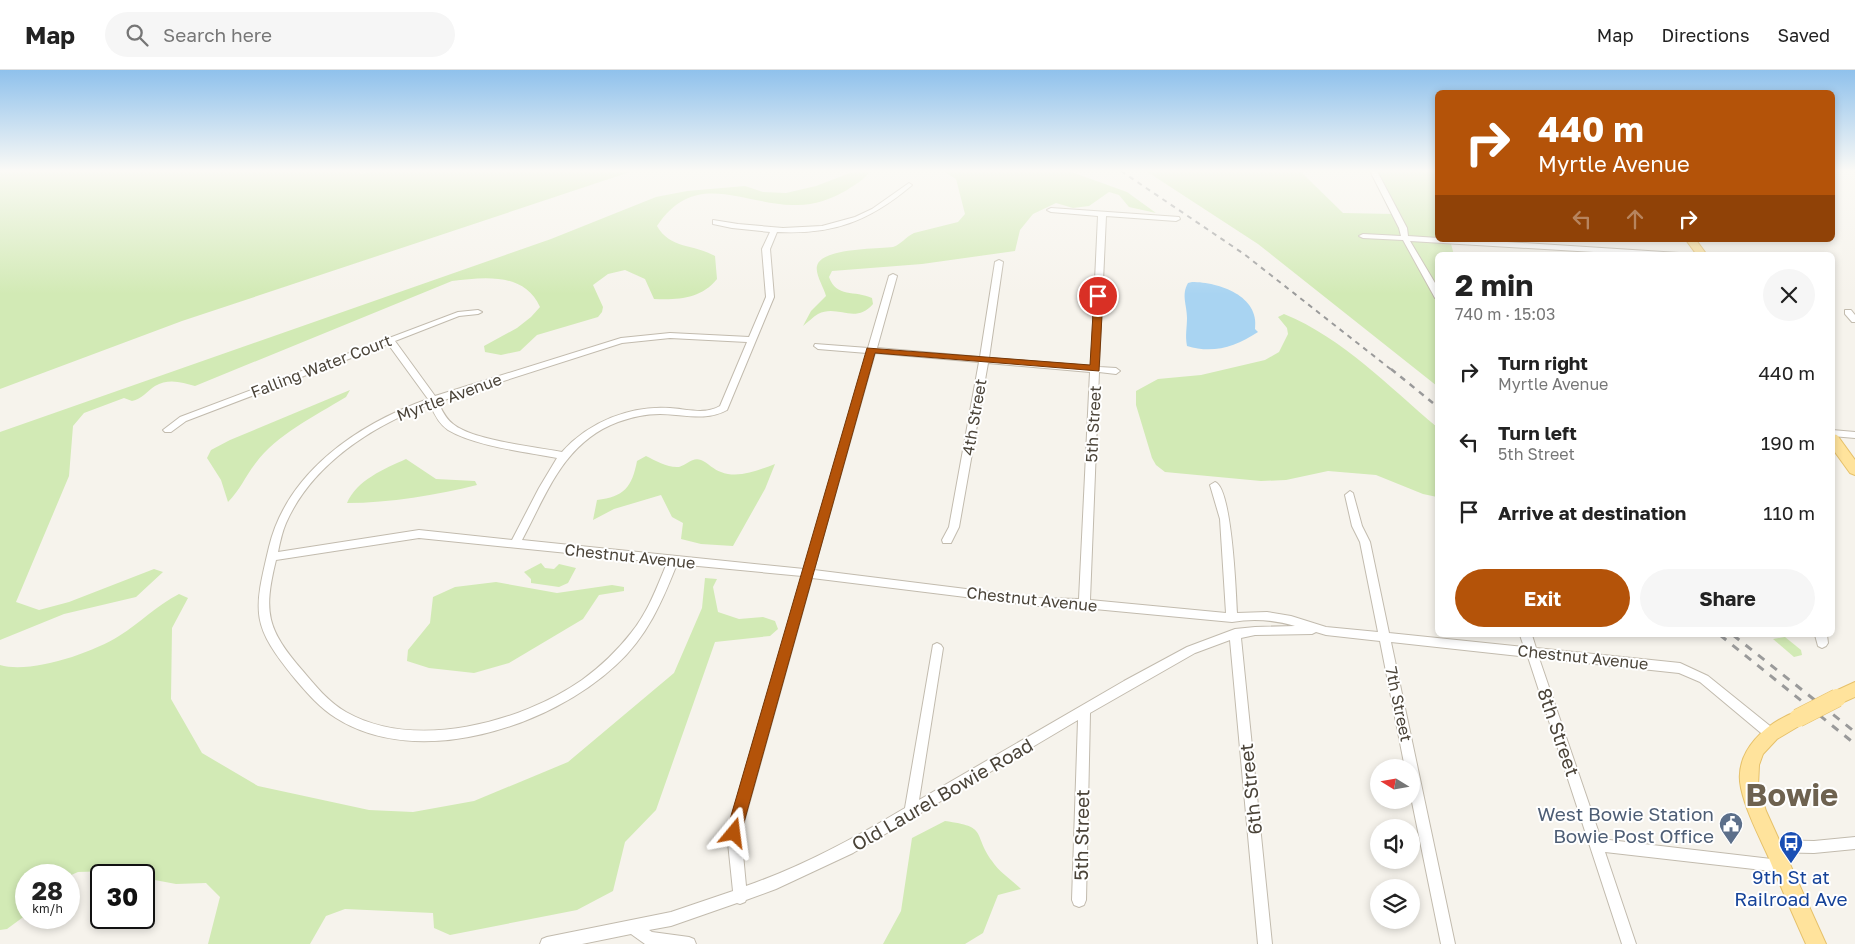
<!DOCTYPE html>
<meta charset="utf-8">
<style>
body{margin:0;font-family:"Golos Text",sans-serif;background:#f6f6f6;color:#222;height:100vh;display:flex;flex-direction:column;font-size:19px;white-space:nowrap}
*{box-sizing:border-box;margin:0}
p{font-size:16px;color:#767676}
.icon{flex:none;width:28px;height:28px;fill:none;stroke:currentColor;stroke-width:2;stroke-linecap:round;stroke-linejoin:round}
.map{position:relative;flex:1;overflow:hidden}
.details{position:absolute;left:1435px;top:182px;width:400px;height:385px;display:flex;flex-direction:column;background:#fff;border-radius:8px;box-shadow:0 2px 8px #0003}
.details>*{flex:none}
.guide{position:absolute;left:1435px;top:20px;width:400px;height:152px;border-radius:8px;box-shadow:0 2px 8px #0003;background:#b45309;color:#fff;overflow:hidden}
.needle{width:32px;rotate:281deg}
.buttons{position:absolute;left:1370px;top:689px;display:grid;gap:10px}
.buttons a{display:grid;place-items:center;width:50px;height:50px;border-radius:50%;background:#fff;box-shadow:0 2px 8px #0003;font-size:25px}
.speed{position:absolute;left:15px;top:794px;display:flex;gap:10px;font-size:25px;font-weight:700;text-align:center}
.speed>*{display:grid;place-content:center;width:65px;height:65px;border-radius:50%;background:#fff;box-shadow:0 2px 8px #0003;line-height:1}
.speed small{font-size:12px;font-weight:400}
.speed .limit{border:2px solid #111;border-radius:8px;background:#fff;color:#111}
.pin{position:absolute;display:grid;place-items:center;width:42px;height:42px;color:#fff;margin:-21px;border:2px solid #fff;border-radius:50%;box-shadow:0 1px 5px #0007}
.me{position:absolute;width:55px;margin:-28px;rotate:16deg;stroke-linejoin:round;filter:drop-shadow(0 0 4px #0008)}
.turn{display:flex;align-items:center;gap:18px;height:105px;padding:0 20px;font-size:22px}
.turn .icon{width:65px;height:65px;stroke-width:2.5}
.turn b{display:block;font-size:35px;line-height:42px}
.lanes{display:flex;align-items:center;height:48px;padding:0 20px;background:#0003;justify-content:center;gap:25px;direction:ltr}
.lanes .off{opacity:.35}
.round{display:grid;place-items:center;flex:none;width:52px;height:52px;border-radius:26px;background:#f6f6f6}
.summary{display:flex;align-items:center;justify-content:space-between;height:85px;padding:0 20px}
h1{font-size:30px;font-weight:700;line-height:38px}
.cta{display:flex;gap:10px;margin-top:auto;padding:10px 20px}
.cta a{flex:1;height:58px;border-radius:30px;background:#b45309;color:#fff;font-size:20px;font-weight:700;line-height:58px;text-align:center}
.cta a+a{background:#f6f6f6;color:#222}
ul{padding:0;list-style:none}
li{display:flex;align-items:center;gap:15px;height:70px;padding:0 20px}
li div{flex:1}
li b{display:block;font-size:19px}
li em{font-style:normal}
header{display:flex;align-items:center;gap:30px;box-sizing:border-box;height:70px;padding:0 25px;background:#fff;border-bottom:1px solid #e0e0e0}
header strong{font-size:24px}
nav{display:flex;gap:28px;margin-inline-start:auto;font-size:18px}
.search{width:350px;height:45px;background:#f6f6f6;display:flex;align-items:center;gap:12px;box-sizing:border-box;padding:0 18px;border-radius:28px;color:#767676;font-size:19px}
.map>svg:first-child{display:block}
.green{fill:#d2eab5}
.water{fill:#a9d4f2}
.lines{fill:none;stroke-linecap:round;stroke-linejoin:round}
.minor-casing{stroke:#c2bbae;stroke-width:2}
.major-casing{stroke:#e6c16a;stroke-width:2}
.minor{fill:#fff;fill-rule:evenodd}
.major{fill:#ffe39c;fill-rule:evenodd}
.rail-far2{stroke:#9a9a9a;stroke-width:2;stroke-dasharray:5 5;stroke-linecap:butt}
.rail-far1{stroke:#9a9a9a;stroke-width:2.5;stroke-dasharray:6 6;stroke-linecap:butt}
.rail{stroke:#9a9a9a;stroke-width:3;stroke-dasharray:8 8;stroke-linecap:butt}
.major-bridge-casing{stroke:#e6c16a;stroke-width:19;stroke-linecap:butt}
.major-bridge{stroke:#ffe39c;stroke-width:18}
.route{fill:#b45309;stroke:#753606}
.labels{text-anchor:middle;dominant-baseline:central;stroke-width:4;stroke-linejoin:round;paint-order:stroke}
.street-label{font-size:16px;fill:#4b4439;stroke:#fff}
.near-street-label{font-size:19px;fill:#4b4439;stroke:#fff}
.near-service-label{font-size:19px;fill:#4e5e75;stroke:#fff;text-anchor:end}
.near-transit-label{font-size:19px;fill:#164399;stroke:#fff}
.near-town-label{font-size:31px;font-weight:bold;fill:#6e6250;stroke:#fff}
</style>
<header>
<strong>Map</strong>
<div class="search"><svg class="icon" aria-label="search" viewBox="0 0 24 24"><circle cx="10" cy="10" r="6"/><path d="M15 15l6 6"/></svg>Search here</div>
<nav><a>Map</a><a>Directions</a><a>Saved</a></nav>
</header>
<div class="map">
<svg width="1855" height="874" viewBox="0 0 1855 874">
<rect width="100%" height="100%" fill="#f6f3ec"/>
<g class="green">
<path d="M0,101H359L361,104L373,101H633L182,251L0,319Z"/>
<path d="M855,101H870C864,110 856,114 847,120C830,130 812,136 793,135C741,134 695,99 657,156C670,179 694,174 715,186L717,209C701,229 678,230 654,229L645,209L625,200L608,204L593,215L603,237L602,242L598,247L537,265L520,281L501,285L485,282L484,276L517,258L531,247L540,237C524,202 484,207 452,211L195,316C182,312 168,308 155,316C147,321 142,329 132,331L124,328L84,343L73,356L69,406L16,532L39,540L69,532L154,499L163,502L136,527L64,544L0,570V362L551,169L656,127L687,121L745,116L763,122L786,123L816,116Z"/>
<path d="M943,101H1069L1127,122L1156,143L1129,137L1119,125L1109,122L1089,136L1073,138L1056,133L1033,144L1020,160L1015,181L922,194L832,201L829,207C836,228 855,220 872,228L873,234C855,255 838,234 818,244C813,247 808,252 803,256L811,241L826,226C824,218 815,204 817,196C821,178 876,179 893,177C902,174 905,167 914,163L958,152L965,144L956,109Z"/>
<path d="M1146,101H1300L1343,143L1394,144L1373,101H1437L1438,170H1450L1454,185H1438L1437,316L1258,174Z"/>
<path d="M1284,244C1343,268 1389,317 1437,357V427L1423,424L1376,405L1328,401L1286,410L1261,411L1165,402L1156,395L1152,388L1136,335V321L1158,309L1201,305L1265,290L1279,282L1288,264L1287,258L1278,247Z"/>
<path d="M350,320L346,327C315,346 277,364 255,394C245,407 240,420 228,432L221,410L207,388L211,380L230,370Z"/>
<path d="M646,386C656,391 668,398 679,397C687,395 692,387 701,390C708,393 714,400 721,402C738,409 759,400 775,394L765,419L733,476L701,474L681,469L683,453L672,447L661,425L614,439L593,450L597,430C624,427 632,417 637,391Z"/>
<path d="M406,389L436,409L475,411L477,415C437,425 390,433 347,433C357,410 384,399 406,389Z"/>
<path d="M541,493L545,498L554,499L559,494L576,498L568,513L559,517L531,513V509L524,502Z"/>
<path d="M705,508L717,509L713,517L718,542L739,549L763,547L775,551L778,559L770,566L715,572L656,740L625,772L613,821L577,840L450,865L434,858L433,843L345,839L326,846L310,874H208L220,827L206,813L176,814L144,808V805L109,801L78,802L69,806L26,805V845L7,859L0,860V595C31,604 92,583 119,566C140,553 157,535 179,524L188,528L172,558L171,629L202,683L258,716L369,740L413,742L474,731L568,692L674,603L702,538Z"/>
<path d="M496,512L557,523L612,515L624,517V521L599,525L583,549L509,593L474,603L429,598L407,591L408,580L430,553L433,527L455,517Z"/>
<path d="M1785,567L1801,580L1802,585L1794,587L1773,569Z"/>
<path d="M945,751C989,757 972,763 992,791C999,802 1012,810 1021,819L998,825L983,863L965,874H883L901,841L912,768Z"/>
</g>
<path class="water" d="M1192,212C1219,212 1260,226 1255,259L1258,262C1235,277 1213,284 1187,276C1185,265 1187,258 1187,248C1187,235 1181,225 1188,213Z"/>
<g class="lines">
<g class="minor-casing">
<g id="minor">
<path d="M1370,101H1377L1407,158L1408,166L1438,168V170H1476L1679,183L1683,185H1643L1410,171L1438,218V228H1435L1403,170L1363,168L1359,166L1363,164L1401,166L1399,158Z"/>
<path d="M909,113L912,115L911,116C869,151 833,165 777,162L770,179L774,227L727,340C706,352 682,344 660,344C645,344 632,347 618,352C564,372 547,423 522,470L804,499L867,283L818,279L814,276L815,274L868,278L889,206L893,204L897,206L877,278L980,287L995,192L999,190L1003,192L989,288L1091,296L1098,146L1051,142L1047,140L1051,138L1179,147L1180,149L1176,151L1106,146L1099,297L1116,298L1120,301L1116,304L1099,302L1090,530L1226,543L1220,449L1210,415L1215,412C1232,417 1236,523 1237,543L1267,542L1291,546L1326,557L1378,562L1360,472L1352,456L1345,425L1350,421L1353,423L1362,456L1370,472L1389,563L1524,577L1520,565H1532L1536,578L1680,593L1708,606L1775,660L1777,664L1775,668L1771,669L1767,668L1700,612L1679,603L1539,588L1601,769L1781,790L1786,791L1788,796L1786,801L1781,802L1605,782L1636,874H1622L1528,587L1391,572L1455,874H1441L1411,727V698H1405L1380,571L1326,565L1316,562L1312,564L1255,565L1241,568L1272,874H1258L1230,570L1195,583L1090,643L1086,830L1084,835L1079,837L1074,835L1072,830L1078,650L853,783L776,819L746,830L745,832L740,834L737,833L671,856L649,860L652,862L689,867L694,869L696,874H645L631,864L582,874H540L542,869L547,867L671,842L733,821L727,763L802,506L677,494C662,532 647,567 616,595C550,657 418,700 336,648C320,638 308,624 296,610C251,555 253,544 269,477C287,402 358,354 428,329L388,274L186,351L171,362H165L163,360L180,347L458,242L478,240L482,242L478,244L459,246L395,271L435,326L621,268L670,263L749,267L766,227L762,179L770,162L732,158L713,154V150L738,154L783,158L822,156L855,147L872,139ZM670,268L747,272L720,336C705,345 687,339 670,338C631,335 588,352 562,382C535,377 472,370 453,354C445,348 442,340 438,332L622,273ZM875,283L979,292L949,457L942,470L943,473H951L959,457L988,293L1090,302L1079,529L1038,528L814,500ZM430,334C434,344 439,354 448,360C474,376 526,382 557,388L539,418L512,470L419,460L278,482C280,472 282,462 286,453C312,394 372,356 430,334ZM419,468L667,493C657,517 648,542 631,563C617,581 600,597 582,610C520,653 415,681 346,642C328,632 315,615 302,600C267,559 263,543 276,490ZM812,508L1038,536L1084,538L1232,552C1254,548 1274,550 1295,556L1255,557L1235,559L1187,577L1124,611L919,730L943,578L941,575L937,573L933,575L905,738C853,769 803,796 746,816L741,763Z"/>
<path d="M1845,240H1851L1855,245V252H1852L1845,244Z"/>
<path d="M1832,360L1855,362V368L1832,366Z"/>
<path d="M1815,565H1827L1828,573L1826,576L1822,578L1818,576Z"/>
<path d="M1855,767V779L1814,783L1772,782L1767,780L1765,776L1767,772L1772,770L1814,771Z"/>
</g>
</g>
<g class="major-casing">
<g id="major">
<path d="M1686,170H1696L1707,185H1697Z"/>
<path d="M1832,364L1837,365L1855,390V405L1850,403L1832,378Z"/>
<path d="M1855,612V627L1837,635L1831,633L1829,628L1831,623Z"/>
<path d="M1798,641L1804,643L1806,648L1804,653L1777,669L1763,684L1759,695L1758,716L1766,741L1826,874H1806C1793,845 1780,815 1768,786C1758,764 1746,741 1741,718C1733,681 1767,652 1798,641Z"/>
</g>
</g>
<use href="#minor" class="minor"/>
<use href="#major" class="major"/>
<path class="rail-far2" d="M1121,101L1244,184L1393,301"/>
<path class="rail-far1" d="M1391,299L1438,337"/>
<g class="rail">
<path d="M1720,565L1855,674"/>
<path d="M1733,565L1855,662"/>
</g>
<g class="major-bridge-casing">
<path id="major-bridge" d="M1798,648L1837,628"/>
</g>
<use href="#major-bridge" class="major-bridge"/>
</g>
<linearGradient id="sky" x2="0" y2="1"><stop stop-color="#8fc1ec"/><stop offset="0.45" stop-color="#fbfaf6"/><stop offset="1" stop-color="#fbfaf6" stop-opacity="0"/></linearGradient>
<rect width="1855" height="224" fill="url(#sky)"/>
<path class="route" d="M1098,223L1103,226L1099,301L875,283L741,763L739,768L734,770L728,768L726,763L867,278L1090,295L1094,226Z"/>
<defs>
<g id="civic-pin" transform="scale(1.25)"><path d="M0 17L-7.5 6A9.5 9.5 0 1 1 7.5 6Z" fill="#5c6f8a" stroke="#fff"/><path d="M-.6-6.5H3V-4.5H.6V-3L4-1V1h2V6H-6V1h2V-1L-.6-3ZM-1.2 2.5V6h2.4V2.5Z" fill="#fff"/></g>
<g id="bus-pin" transform="scale(1.25)"><path d="M0 17L-7.5 6A9.5 9.5 0 1 1 7.5 6Z" fill="#1a4fb4" stroke="#fff"/><path d="M-5-6H5V4H4V6H2V4H-2V6H-4V4H-5ZM-3.5-4V0h7V-4ZM-3.5 1.2v1.5H-2V1.2ZM2 1.2v1.5H3.5V1.2Z" fill="#fff"/></g>
</defs>
<g fill-rule="evenodd">
<use href="#civic-pin" x="1731" y="754"/>
<use href="#bus-pin" x="1791" y="773"/>
</g>
<g class="labels">
<g class="street-label">
<text transform="translate(321 296) rotate(-21)">Falling Water Court</text>
<text transform="translate(449 327) rotate(-20)">Myrtle Avenue</text>
<text transform="translate(974 347) rotate(-80)">4th Street</text>
<text transform="translate(1093 354) rotate(-87)">5th Street</text>
<text transform="translate(630 486) rotate(6)">Chestnut Avenue</text>
<text transform="translate(1032 529) rotate(6)">Chestnut Avenue</text>
<text transform="translate(1583 587) rotate(6)">Chestnut Avenue</text>
<text transform="translate(1399 634) rotate(78)">7th Street</text>
</g>
<g class="near-street-label">
<text transform="translate(1559 662) rotate(71)">8th Street</text>
<text transform="translate(1250 719) rotate(-96)">6th Street</text>
<text transform="translate(942 724) rotate(-30)">Old Laurel Bowie Road</text>
<text transform="translate(1081 765) rotate(-89)">5th Street</text>
</g>
<g class="near-service-label">
<text x="1714" y="743">West Bowie Station<tspan x="1714" dy="22">Bowie Post Office</tspan></text>
</g>
<g class="near-transit-label">
<text x="1791" y="806">9th St at<tspan x="1791" dy="22">Railroad Ave</tspan></text>
</g>
<g class="near-town-label">
<text x="1792" y="724">Bowie</text>
</g>
</g>
</svg>
<div class="buttons">
<a><svg class="needle" viewBox="-14 -14 28 28"><path d="M0-13l5 13h-10z" fill="#e53935"/><path d="M0 13l5-13h-10z" fill="#767676"/></svg></a>
<a><svg class="icon" aria-label="sound" viewBox="0 0 24 24"><path d="M4 9h4l5-4v14l-5-4H4zM17 9q2 3 0 6"/></svg></a>
<a><svg class="icon" aria-label="layers" viewBox="0 0 24 24"><path d="M12 4l9 5-9 5-9-5zM3 14l9 5 9-5"/></svg></a>
</div>
<div class="speed"><div>28<small>km/h</small></div><div class="limit">30</div></div>
<div class="pin" style="left:1098px;top:226px;background:#d93025"><svg class="icon" aria-label="arrive" viewBox="0 0 24 24"><path d="M6 21V4h12l-3 4 3 4H6"/></svg></div>
<svg class="me" style="left:734px;top:763px" viewBox="-20 -20 40 40"><path d="M0-17L14 15 0 8-14 15z" fill="#b45309" stroke="#fff" stroke-width="4"/></svg>
<div class="guide">
<div class="turn"><svg class="icon" aria-label="right" viewBox="0 0 24 24"><path d="M7 20v-9h11M14 6l5 5-5 5"/></svg><div><b>440 m</b>Myrtle Avenue</div></div>
<div class="lanes"><svg class="icon off" aria-label="left" viewBox="0 0 24 24"><path d="M17 20v-9H6M10 6l-5 5 5 5"/></svg><svg class="icon off" aria-label="ahead" viewBox="0 0 24 24"><path d="M12 20V5M6 11l6-6 6 6"/></svg><svg class="icon" aria-label="right" viewBox="0 0 24 24"><path d="M7 20v-9h11M14 6l5 5-5 5"/></svg></div>
</div>
<section class="details">
<div class="summary"><div><h1>2 min</h1><p>740 m · 15:03</p></div><a class="round"><svg class="icon" aria-label="close" viewBox="0 0 24 24"><path d="M6 6l12 12M18 6L6 18"/></svg></a></div>
<ul>
<li><svg class="icon" aria-label="right" viewBox="0 0 24 24"><path d="M7 20v-9h11M14 6l5 5-5 5"/></svg><div><b>Turn right</b><p>Myrtle Avenue</p></div><em>440 m</em></li>
<li><svg class="icon" aria-label="left" viewBox="0 0 24 24"><path d="M17 20v-9H6M10 6l-5 5 5 5"/></svg><div><b>Turn left</b><p>5th Street</p></div><em>190 m</em></li>
<li><svg class="icon" aria-label="arrive" viewBox="0 0 24 24"><path d="M6 21V4h12l-3 4 3 4H6"/></svg><div><b>Arrive at destination</b></div><em>110 m</em></li>
</ul>
<div class="cta"><a>Exit</a><a>Share</a></div>
</section>
</div>
